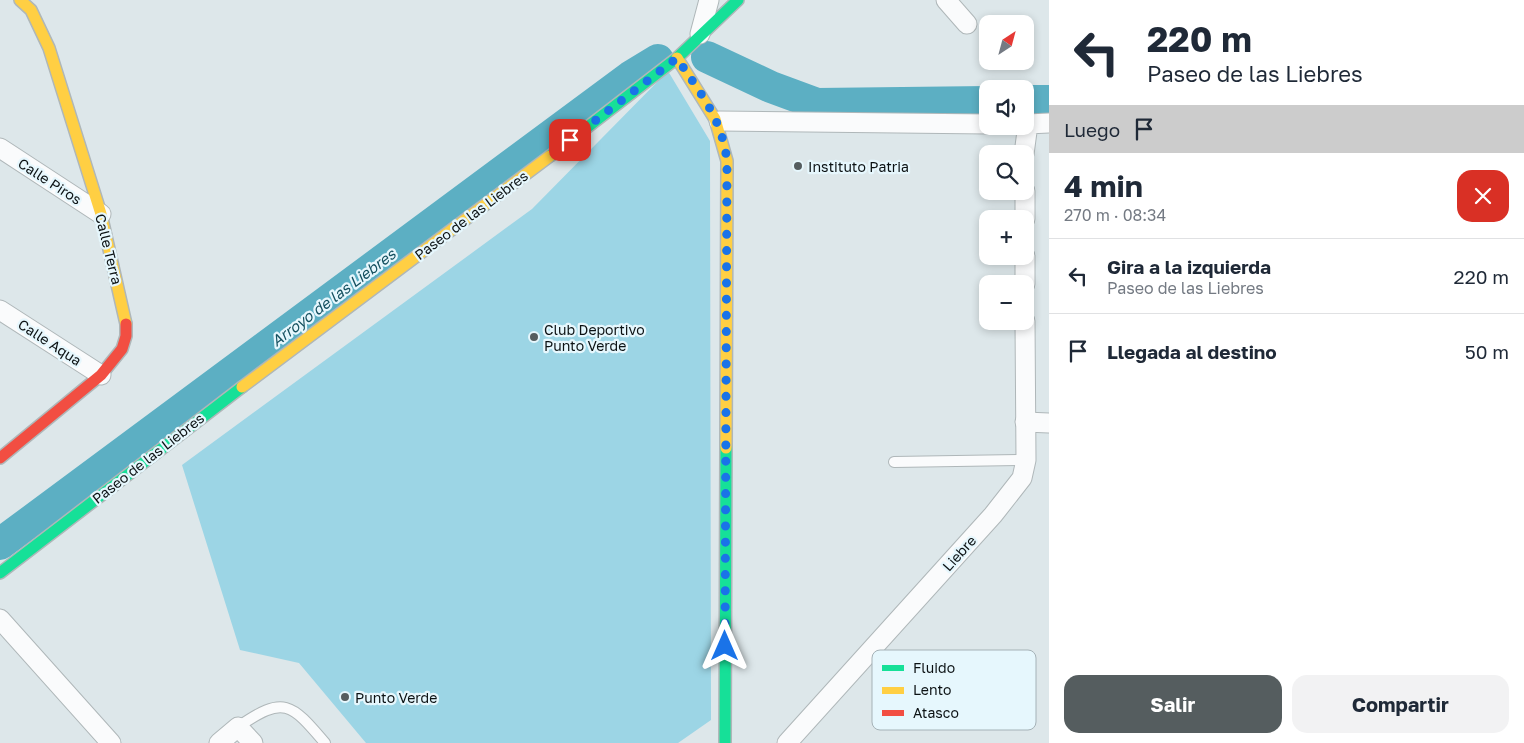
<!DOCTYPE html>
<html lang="es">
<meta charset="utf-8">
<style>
body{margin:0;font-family:"Golos Text",sans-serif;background:#f2f2f3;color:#1f2937;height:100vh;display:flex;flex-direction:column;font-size:19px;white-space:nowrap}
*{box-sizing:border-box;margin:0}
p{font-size:16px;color:#747a83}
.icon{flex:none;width:28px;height:28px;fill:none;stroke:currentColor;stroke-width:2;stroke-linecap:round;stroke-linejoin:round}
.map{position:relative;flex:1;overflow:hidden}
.panel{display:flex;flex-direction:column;background:#fff;width:475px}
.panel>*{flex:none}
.hud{background:#fff;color:#1f2937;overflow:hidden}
.needle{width:32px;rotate:36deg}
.fabs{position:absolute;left:979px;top:15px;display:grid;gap:10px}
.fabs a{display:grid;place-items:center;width:55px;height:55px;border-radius:10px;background:#fff;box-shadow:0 2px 8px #0003;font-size:25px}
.pin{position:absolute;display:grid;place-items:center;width:42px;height:42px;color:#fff;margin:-21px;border-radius:10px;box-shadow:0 2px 8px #0006}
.me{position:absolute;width:55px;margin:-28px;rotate:0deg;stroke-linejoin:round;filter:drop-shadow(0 0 4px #0008)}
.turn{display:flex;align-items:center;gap:18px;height:105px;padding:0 15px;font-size:22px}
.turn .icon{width:65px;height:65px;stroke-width:2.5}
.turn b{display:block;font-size:35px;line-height:42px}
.then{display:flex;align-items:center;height:48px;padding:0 15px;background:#0003;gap:10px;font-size:19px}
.round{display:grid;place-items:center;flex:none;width:52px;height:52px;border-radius:15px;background:#f2f2f3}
.overview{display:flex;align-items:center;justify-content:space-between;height:85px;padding:0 15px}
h1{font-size:30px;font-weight:700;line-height:38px}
.button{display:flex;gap:10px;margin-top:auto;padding:10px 15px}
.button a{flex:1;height:58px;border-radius:15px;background:#555d5f;color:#fff;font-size:20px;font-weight:700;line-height:58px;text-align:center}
.button a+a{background:#f2f2f3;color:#1f2937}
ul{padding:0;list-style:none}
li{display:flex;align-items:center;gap:15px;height:75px;padding:0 15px;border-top:1px solid #e0e1e3}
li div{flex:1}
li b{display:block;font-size:19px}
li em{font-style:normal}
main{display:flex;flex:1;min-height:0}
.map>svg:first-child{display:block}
.green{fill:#9cd5e5}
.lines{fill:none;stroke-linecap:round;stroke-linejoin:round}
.river{stroke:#5cafc3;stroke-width:32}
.lane-casing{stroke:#afb7b9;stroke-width:12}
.street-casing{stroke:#afb7b9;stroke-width:21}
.fast-casing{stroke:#afb7b9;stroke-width:14}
.slow-casing{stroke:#afb7b9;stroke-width:14}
.jam-casing{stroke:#afb7b9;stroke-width:14}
.lane{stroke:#fafbfc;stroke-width:10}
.street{stroke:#fafbfc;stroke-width:19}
.fast{stroke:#16e098;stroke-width:11}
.slow{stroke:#ffcf43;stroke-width:11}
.jam{stroke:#f24e42;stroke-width:11}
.route{stroke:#1a73e8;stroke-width:9;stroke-dasharray:0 16.2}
.poi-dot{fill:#555d5f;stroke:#e6f7fd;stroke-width:2}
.labels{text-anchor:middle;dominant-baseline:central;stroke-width:4.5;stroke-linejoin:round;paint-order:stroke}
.poi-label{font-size:14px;fill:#0c1214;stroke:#e6f7fd;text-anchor:start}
.street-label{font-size:14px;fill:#0c1214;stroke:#e6f7fd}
.water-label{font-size:15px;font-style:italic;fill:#155160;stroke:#e6f7fd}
.key{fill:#e6f7fd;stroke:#a5b2b7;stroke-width:1}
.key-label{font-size:14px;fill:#0c1214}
</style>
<main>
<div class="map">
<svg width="1049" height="743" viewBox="0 0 1049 743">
<rect width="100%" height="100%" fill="#dde7ea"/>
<path class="green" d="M668,71L710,141L711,720L678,743H366L299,663L240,650L182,465L532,209Z"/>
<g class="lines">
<g class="river">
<path d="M707,57L771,87L817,104L988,102"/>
<path d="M1025,101H1049"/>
<path d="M0,544L630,77L658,60"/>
</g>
<g class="lane-casing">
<g id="lane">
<path d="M894,462L1026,460"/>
<path d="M238,727C284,695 291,703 325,743"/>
</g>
</g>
<g class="street-casing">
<g id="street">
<path d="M946,0L967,24"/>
<path d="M700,34L709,0"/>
<path d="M719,121L988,124"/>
<path d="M0,148L101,214"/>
<path d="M1024,154L1028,124L1049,123"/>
<path d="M1025,191V219"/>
<path d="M1025,256V284"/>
<path d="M0,310L101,375"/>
<path d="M1025,422L1049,423"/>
<path d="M0,619L111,743"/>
<path d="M219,743L238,727L253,743"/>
<path d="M787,743L993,515L1022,478L1026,460L1025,321"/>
</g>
</g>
<g class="fast-casing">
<g id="fast">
<path d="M550,156L677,58L738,0"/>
<path d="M0,573L242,387"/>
<path d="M725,743L726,448"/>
</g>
</g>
<g class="slow-casing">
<g id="slow">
<path d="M20,0L31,10L49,48L101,214L126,324"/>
<path d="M677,58L715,119L727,161L726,448"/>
<path d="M242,387L550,156"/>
</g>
</g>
<g class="jam-casing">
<path id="jam" d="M0,458L101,375L122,349L126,336V324"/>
</g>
<use href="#lane" class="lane"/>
<use href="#street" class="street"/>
<use href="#fast" class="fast"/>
<use href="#slow" class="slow"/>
<use href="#jam" class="jam"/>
</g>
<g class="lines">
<path class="route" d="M570,140L677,58C700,93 722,118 727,161L725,646"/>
</g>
<g class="poi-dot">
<circle cx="798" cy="166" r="5"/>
<circle cx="534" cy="337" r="5"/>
<circle cx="345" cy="697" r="5"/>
</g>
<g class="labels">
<g class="poi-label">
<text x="808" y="166">Instituto Patria</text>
<text x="544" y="329">Club Deportivo<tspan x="544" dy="16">Punto Verde</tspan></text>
<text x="355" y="697">Punto Verde</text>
</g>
<g class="street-label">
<text transform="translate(50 181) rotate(33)">Calle Piros</text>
<text transform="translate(471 215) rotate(-37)">Paseo de las Liebres</text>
<text transform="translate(109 249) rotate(76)">Calle Terra</text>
<text transform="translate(50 342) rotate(33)">Calle Aqua</text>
<text transform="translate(148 458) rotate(-38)">Paseo de las Liebres</text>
<text transform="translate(959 553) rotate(-48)">Liebre</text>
</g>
<g class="water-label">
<text transform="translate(333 297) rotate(-37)">Arroyo de las Liebres</text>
</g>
</g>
<rect x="872" y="650" width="164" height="80" rx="8" class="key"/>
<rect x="882" y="665" width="22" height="6" fill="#16e098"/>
<rect x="882" y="687" width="22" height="7" fill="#ffcf43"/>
<rect x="882" y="710" width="22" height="6" fill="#f24e42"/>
<g class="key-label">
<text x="913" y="673">Fluido</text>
<text x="913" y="695">Lento</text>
<text x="913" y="718">Atasco</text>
</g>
</svg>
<div class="fabs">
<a><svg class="needle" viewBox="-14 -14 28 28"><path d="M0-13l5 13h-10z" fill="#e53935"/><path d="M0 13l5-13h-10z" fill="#747a83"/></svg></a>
<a><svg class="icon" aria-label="sound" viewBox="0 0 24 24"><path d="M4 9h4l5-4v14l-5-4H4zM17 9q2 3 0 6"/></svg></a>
<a><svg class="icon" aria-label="search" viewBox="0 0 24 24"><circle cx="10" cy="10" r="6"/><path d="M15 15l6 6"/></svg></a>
<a>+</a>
<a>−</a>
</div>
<div class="pin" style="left:570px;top:140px;background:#d93025"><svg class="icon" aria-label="arrive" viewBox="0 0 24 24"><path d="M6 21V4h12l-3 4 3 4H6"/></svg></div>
<svg class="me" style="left:725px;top:646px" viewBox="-20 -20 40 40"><path d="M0-17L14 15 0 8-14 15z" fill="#1a73e8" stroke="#fff" stroke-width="4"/></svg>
</div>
<section class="panel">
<div class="hud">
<div class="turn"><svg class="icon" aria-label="left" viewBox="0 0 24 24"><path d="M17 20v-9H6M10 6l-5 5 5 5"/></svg><div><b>220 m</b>Paseo de las Liebres</div></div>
<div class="then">Luego<svg class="icon" aria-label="arrive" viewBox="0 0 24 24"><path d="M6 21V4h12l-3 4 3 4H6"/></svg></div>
</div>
<div class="overview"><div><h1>4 min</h1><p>270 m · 08:34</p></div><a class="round" style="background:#d93025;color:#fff"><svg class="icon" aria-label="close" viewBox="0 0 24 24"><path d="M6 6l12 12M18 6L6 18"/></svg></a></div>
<ul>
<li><svg class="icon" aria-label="left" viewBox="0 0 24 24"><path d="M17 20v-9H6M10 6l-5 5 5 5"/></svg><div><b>Gira a la izquierda</b><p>Paseo de las Liebres</p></div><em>220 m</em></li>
<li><svg class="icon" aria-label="arrive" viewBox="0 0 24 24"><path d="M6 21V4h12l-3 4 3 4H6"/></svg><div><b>Llegada al destino</b></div><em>50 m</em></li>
</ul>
<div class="button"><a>Salir</a><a>Compartir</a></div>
</section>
</main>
